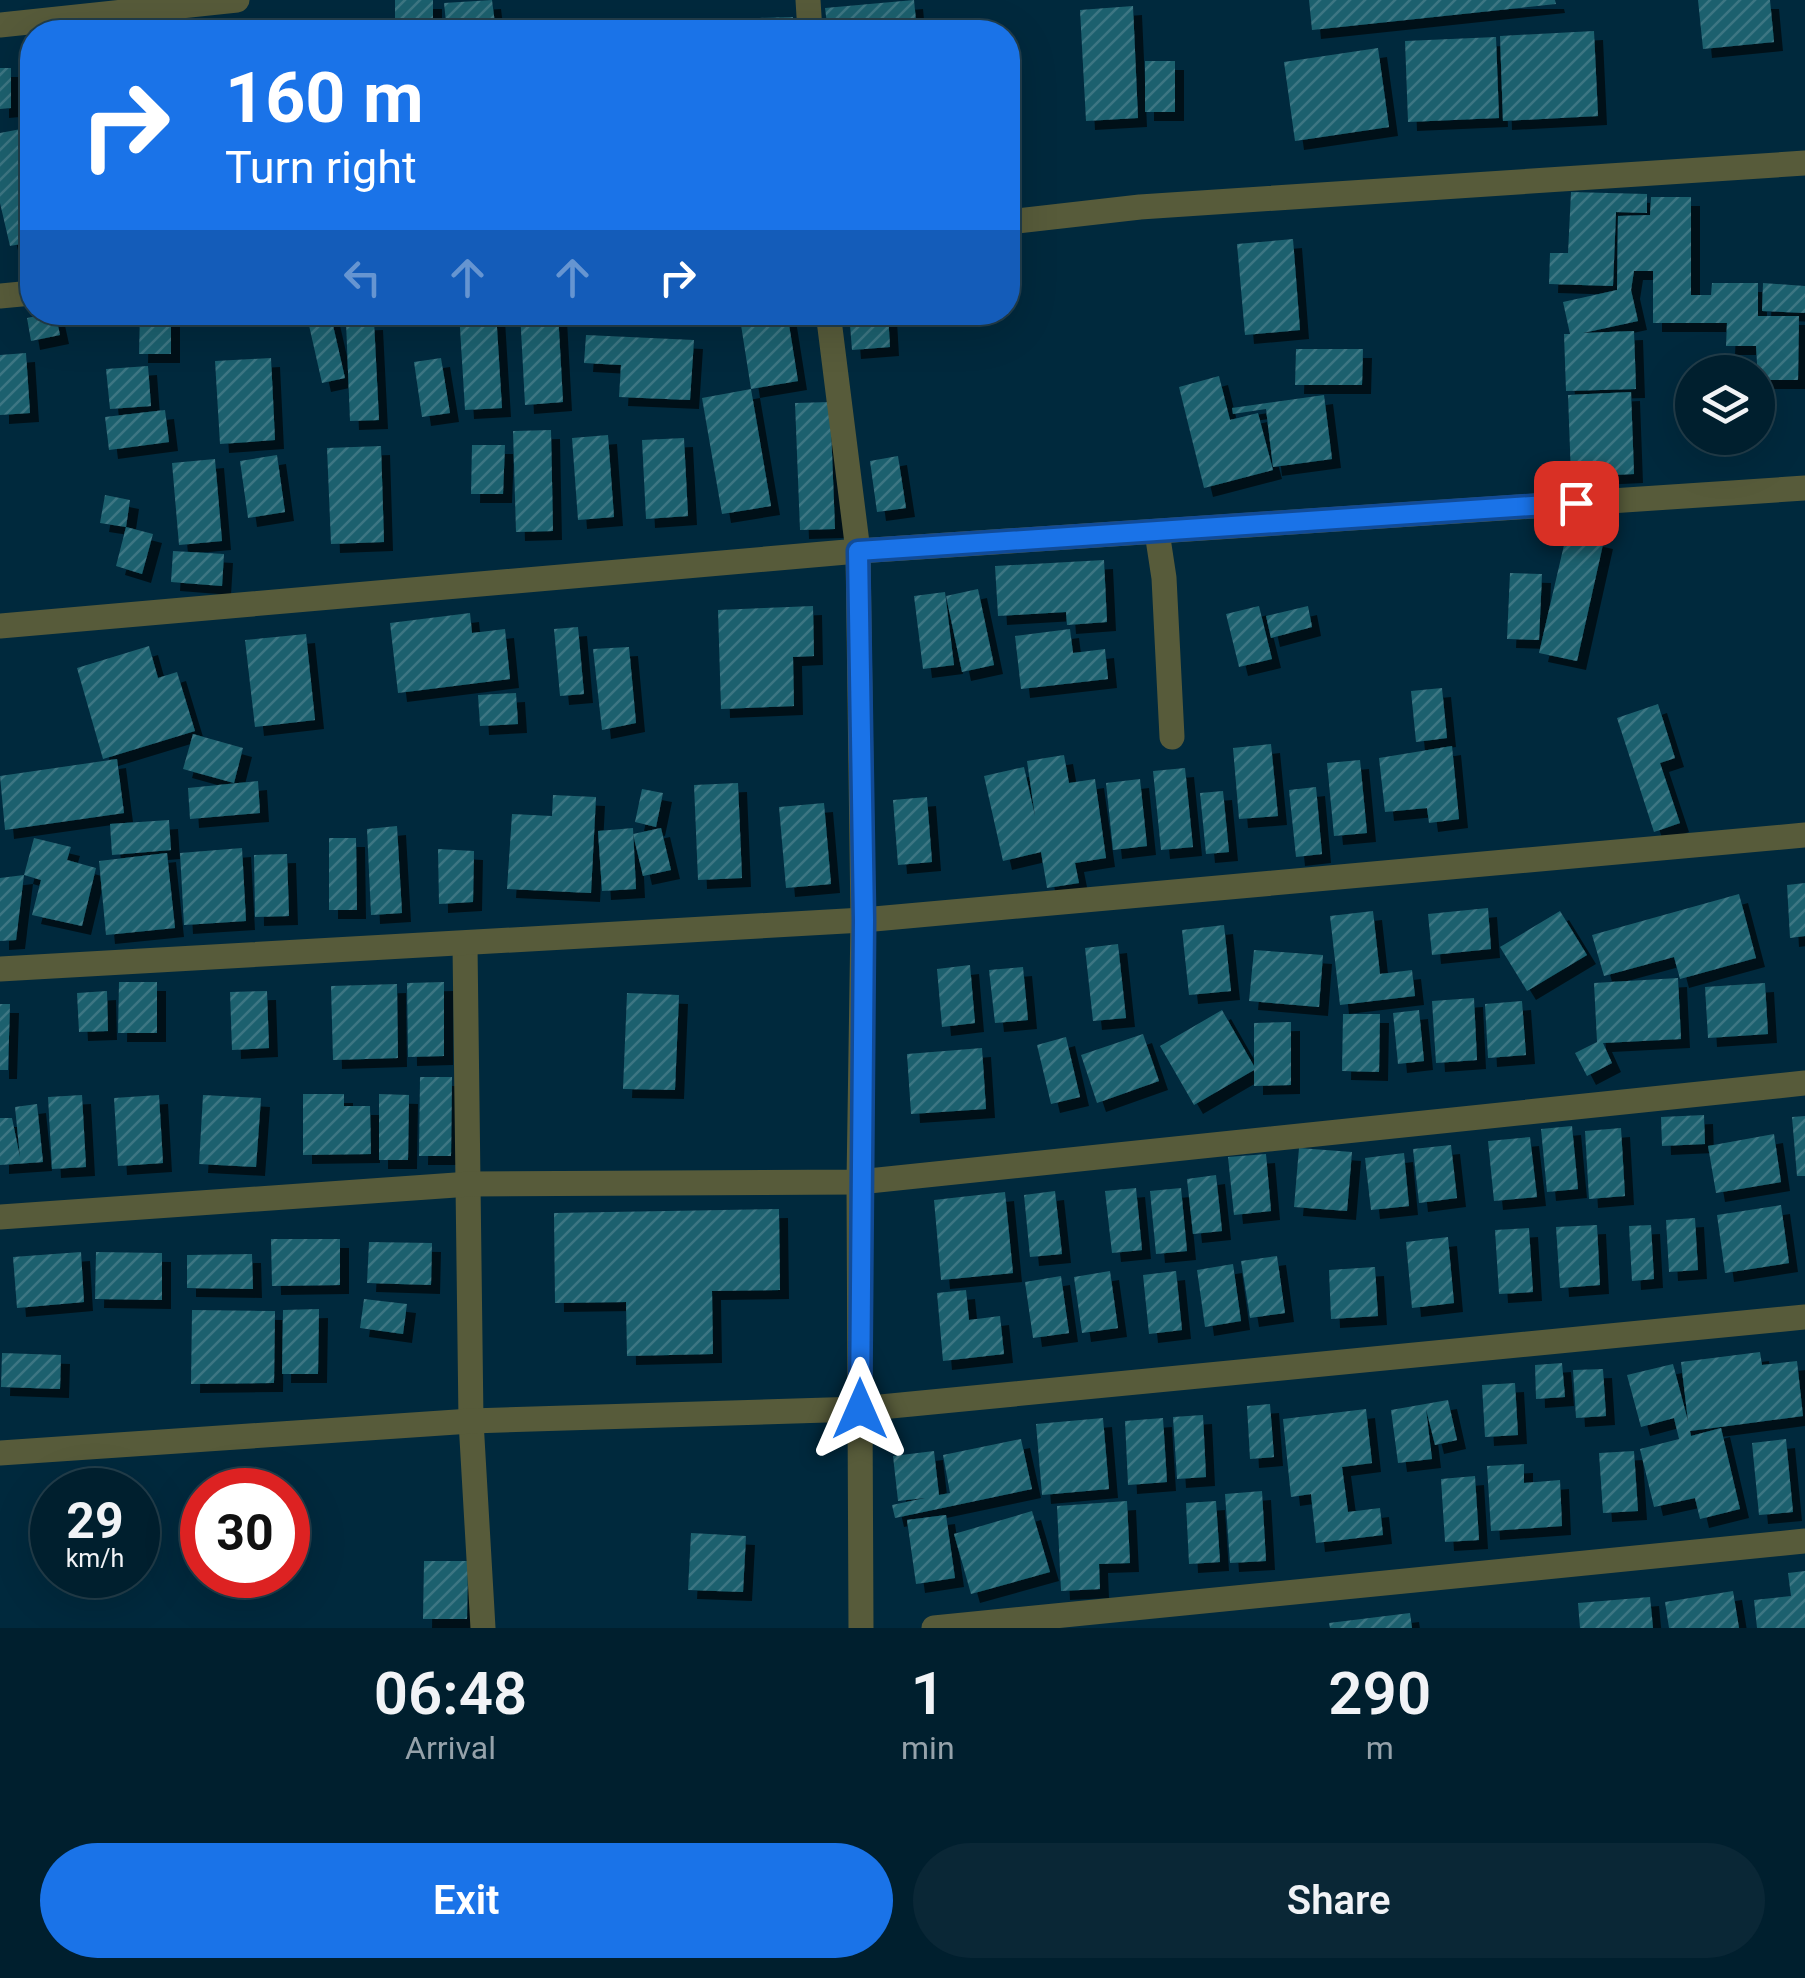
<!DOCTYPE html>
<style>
body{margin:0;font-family:Roboto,sans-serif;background:#0a2736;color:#f1f3f6;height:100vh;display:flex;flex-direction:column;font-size:38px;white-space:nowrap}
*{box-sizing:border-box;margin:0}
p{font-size:32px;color:#95a2aa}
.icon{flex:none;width:55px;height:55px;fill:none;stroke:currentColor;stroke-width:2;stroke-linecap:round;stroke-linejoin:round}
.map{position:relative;height:1628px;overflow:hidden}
.side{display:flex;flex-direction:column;background:#001f2e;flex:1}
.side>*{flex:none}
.guide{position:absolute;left:20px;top:20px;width:1000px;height:305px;border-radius:40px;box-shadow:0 10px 40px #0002,0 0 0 2px #223d4a;background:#1a73e8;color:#fff;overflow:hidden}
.controls{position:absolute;left:1675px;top:355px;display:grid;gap:20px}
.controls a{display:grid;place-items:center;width:100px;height:100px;border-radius:50%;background:#001f2e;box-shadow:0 10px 40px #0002,0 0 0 2px #223d4a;font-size:50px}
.speed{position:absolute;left:30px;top:1468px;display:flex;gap:20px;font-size:50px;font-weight:700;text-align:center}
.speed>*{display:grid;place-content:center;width:130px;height:130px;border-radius:50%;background:#001f2e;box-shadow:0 10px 40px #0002,0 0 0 2px #223d4a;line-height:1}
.speed small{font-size:25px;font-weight:400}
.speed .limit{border:15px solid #d22;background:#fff;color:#111}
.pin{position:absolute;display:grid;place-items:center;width:85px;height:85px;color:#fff;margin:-42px;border-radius:20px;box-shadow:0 5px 15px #0006}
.me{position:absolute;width:110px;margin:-55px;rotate:0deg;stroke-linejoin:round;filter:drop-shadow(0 0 8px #0008)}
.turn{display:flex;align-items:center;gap:35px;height:210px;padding:0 40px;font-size:45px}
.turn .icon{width:130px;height:130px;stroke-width:2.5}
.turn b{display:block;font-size:70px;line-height:85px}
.lanes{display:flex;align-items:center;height:95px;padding:0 40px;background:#0003;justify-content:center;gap:50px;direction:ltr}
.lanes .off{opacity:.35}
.eta{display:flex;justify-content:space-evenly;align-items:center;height:170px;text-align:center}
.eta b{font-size:60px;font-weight:600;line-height:70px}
.cta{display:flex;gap:20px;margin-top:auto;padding:20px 40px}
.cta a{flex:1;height:115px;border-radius:60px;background:#1a73e8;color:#fff;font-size:40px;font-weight:600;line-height:115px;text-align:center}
.cta a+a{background:#0a2736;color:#f1f3f6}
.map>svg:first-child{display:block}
.building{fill:url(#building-hatch);filter:url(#shadow)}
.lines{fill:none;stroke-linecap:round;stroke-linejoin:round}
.minor{stroke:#575b3a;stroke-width:25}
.route-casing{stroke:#114b97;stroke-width:25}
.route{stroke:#1a73e8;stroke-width:18}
</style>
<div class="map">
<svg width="1805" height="1628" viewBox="0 0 1805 1628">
<defs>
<pattern id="building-hatch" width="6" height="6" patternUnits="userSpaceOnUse" patternTransform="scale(2.5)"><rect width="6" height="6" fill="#1f606e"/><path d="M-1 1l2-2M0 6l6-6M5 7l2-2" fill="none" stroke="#3e7683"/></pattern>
<filter id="shadow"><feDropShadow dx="9" dy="9" stdDeviation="0" flood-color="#0009"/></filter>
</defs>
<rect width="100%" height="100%" fill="#00293d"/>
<g class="building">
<rect x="395" y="0" width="38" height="32"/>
<path d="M492,0L496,32H447L444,3Z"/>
<path d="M914,0L917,32H828L825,8Z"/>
<path d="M1309,0H1555L1556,4L1312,30Z"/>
<path d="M1698,0H1770L1774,42L1703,49Z"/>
<path d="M1133,6L1138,118L1086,121L1080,10Z"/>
<path d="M793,17V32H759V18Z"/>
<path d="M1594,31L1598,116L1503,121L1500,36Z"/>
<path d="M1496,37L1499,118L1408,122L1405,41Z"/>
<path d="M1378,48L1389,127L1295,141L1284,62Z"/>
<rect x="1145" y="61" width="30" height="51"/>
<path d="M0,68H11V108L0,109Z"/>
<path d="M21,129L27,164L32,163V242L10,246L0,203V133Z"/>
<path d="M1571,192L1647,194V213L1616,212L1613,286L1549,284L1550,253H1568Z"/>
<path d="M1651,197H1691V295H1711L1712,283H1758V316H1799L1798,380H1758L1756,346H1726L1727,323H1653V271H1634L1631,290L1638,321L1583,333L1634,331L1636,389L1566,391L1564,334H1570L1563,302L1617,290L1618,216L1650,215Z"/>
<path d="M1293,239L1300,330L1245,335L1237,244Z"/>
<path d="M1763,283L1805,286V313L1762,311Z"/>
<path d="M55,312L60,335L31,341L27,318Z"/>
<path d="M140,312H171V354H139Z"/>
<path d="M306,312H330L345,378L322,383Z"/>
<path d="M459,312H496L502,408L465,410Z"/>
<path d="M520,312H558L563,402L525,405Z"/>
<path d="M739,312H787L798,381L751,389Z"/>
<path d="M849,312H888L890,347L852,350Z"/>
<path d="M374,321L379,420L350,421L346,322Z"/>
<path d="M586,335L694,340L690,400L619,397L621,365L584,363Z"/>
<path d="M1296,349H1363L1362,385H1295Z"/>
<path d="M26,353L30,413L0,415V355Z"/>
<path d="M271,358L275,440L220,444L215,361Z"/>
<path d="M441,358L450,413L422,417L414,362Z"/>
<path d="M148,366L151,406L110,409L106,369Z"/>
<path d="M1219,376L1230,420L1258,413L1273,470L1204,488L1179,387Z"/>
<path d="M751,389L771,506L722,514L702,398Z"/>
<path d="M1631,392L1634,474L1571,477L1568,395Z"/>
<path d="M1324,395L1332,459L1273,467L1266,409L1233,414L1232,408Z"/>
<path d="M830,402L835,529L800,530L795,403Z"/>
<path d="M165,410L169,442L109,450L105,417Z"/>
<path d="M551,430L553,531L516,532L513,431Z"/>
<path d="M608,435L614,517L578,520L572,438Z"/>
<path d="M684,438L688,516L646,519L642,440Z"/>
<path d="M472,445H505L503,494H471Z"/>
<path d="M381,446L384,542L331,544L327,448Z"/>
<path d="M277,455L285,512L248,518L240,461Z"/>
<path d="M898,456L906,508L877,512L870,461Z"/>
<path d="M215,459L222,541L179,545L172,463Z"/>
<path d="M105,495L130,500L126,527L100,523Z"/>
<path d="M126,527L153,534L142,574L116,566Z"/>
<path d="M1567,532L1604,540L1577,661L1539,653Z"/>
<path d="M173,551L224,554L222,586L171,582Z"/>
<path d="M1104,560L1107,622L1067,625L1066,612L998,616L995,566Z"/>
<path d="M1510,573L1542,574L1539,640L1507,639Z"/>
<path d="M978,589L994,665L962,672L946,596Z"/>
<path d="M945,592L954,665L923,669L914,596Z"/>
<path d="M813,606L814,656L793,657L794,706L721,709L718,610Z"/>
<path d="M1259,606L1272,659L1239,667L1226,614Z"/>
<path d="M1308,606L1312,627L1271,638L1266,616Z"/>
<path d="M470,613L472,633L505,629L510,679L398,693L390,623Z"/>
<path d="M578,627L584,694L560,696L554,629Z"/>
<path d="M1070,629L1073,653L1105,649L1108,679L1021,689L1015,636Z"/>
<path d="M306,634L315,720L255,727L245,640Z"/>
<path d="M149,646L158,678L177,672L195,731L103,759L77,668Z"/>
<path d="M629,647L636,723L602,730L593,649Z"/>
<path d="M1442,688L1447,738L1416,742L1411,691Z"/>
<path d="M516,693L518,724L480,726L478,695Z"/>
<path d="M1658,704L1675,758L1660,763L1680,823L1654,832L1617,718Z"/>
<path d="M193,734L243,748L234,783L183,769Z"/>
<path d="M1271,744L1278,816L1239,819L1233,748Z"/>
<path d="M1452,746L1459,819L1429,823L1427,808L1385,812L1379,758Z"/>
<path d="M1064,755L1069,783L1095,779L1106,858L1075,863L1079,883L1047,888L1041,852L1003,861L984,776L1024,767L1035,816L1027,761Z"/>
<path d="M117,759L124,813L5,830L0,776Z"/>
<path d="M1360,760L1367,833L1334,836L1327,763Z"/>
<path d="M1185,768L1193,847L1161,850L1153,771Z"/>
<path d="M1140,779L1147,846L1113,850L1106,783Z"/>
<path d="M258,781L260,813L190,819L188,788Z"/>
<path d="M738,783L742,878L698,880L694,785Z"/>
<path d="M1316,787L1322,854L1296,857L1289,790Z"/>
<path d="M642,789L663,793L656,827L635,822Z"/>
<path d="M1223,791L1229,852L1206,854L1200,793Z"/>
<path d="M553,795L596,797L591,893L507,889L512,814L552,816Z"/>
<path d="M927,797L932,862L898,865L893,800Z"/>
<path d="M824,803L831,884L786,888L779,807Z"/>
<path d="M169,820L171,850L112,855L110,824Z"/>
<path d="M397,826L402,913L371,915L367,829Z"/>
<path d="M633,828L636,889L602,891L598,831Z"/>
<path d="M661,828L671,870L643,876L633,834Z"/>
<path d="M34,838L71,847L67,860L96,868L82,926L32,915L41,880L24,875Z"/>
<path d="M329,838H356L357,910H329Z"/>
<path d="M242,848L246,921L184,925L180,853Z"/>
<path d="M438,849L474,851L473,902L439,904Z"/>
<path d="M167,853L175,928L106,935L99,861Z"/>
<path d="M287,854L289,916L255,917L254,855Z"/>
<path d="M24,875L16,940L0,941V878Z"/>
<path d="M1805,883V936L1790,938L1787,885Z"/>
<path d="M1739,894L1756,958L1680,979L1674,957L1604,976L1592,935Z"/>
<path d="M1488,908L1491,949L1432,955L1428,914Z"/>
<path d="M1373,911L1380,974L1412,970L1415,996L1340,1005L1330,916Z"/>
<path d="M1560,911L1587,955L1527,991L1500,947Z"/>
<path d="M1224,925L1231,991L1189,995L1182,930Z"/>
<path d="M1118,944L1126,1018L1093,1021L1085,948Z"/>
<path d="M1254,950L1323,955L1319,1007L1249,1001Z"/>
<path d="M970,965L975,1023L942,1027L937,969Z"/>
<path d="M1023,967L1028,1020L995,1023L989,970Z"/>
<path d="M1678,978L1681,1039L1603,1043L1612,1063L1587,1076L1575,1053L1597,1042L1594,983Z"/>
<path d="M119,982H157V1033H118Z"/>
<path d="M444,982V1056L408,1057L407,983Z"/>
<path d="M1765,983L1768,1034L1708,1038L1705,987Z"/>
<path d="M397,984L398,1058L333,1060L331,986Z"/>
<path d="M107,991L108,1031L79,1032L77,993Z"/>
<path d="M267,991L269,1048L232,1050L230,992Z"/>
<path d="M627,993L679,995L675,1090L623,1089Z"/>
<path d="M1474,998L1477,1060L1436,1063L1432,1001Z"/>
<path d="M1522,1001L1526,1055L1488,1058L1485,1004Z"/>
<path d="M0,1004H10L8,1070H0Z"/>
<path d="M1222,1010L1254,1066V1023L1291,1022V1085L1254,1086V1070L1194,1105L1160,1046Z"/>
<path d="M1419,1010L1424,1061L1398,1064L1393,1013Z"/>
<path d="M1343,1014H1380L1379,1072L1342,1071Z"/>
<path d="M1143,1034L1159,1081L1097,1103L1081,1055Z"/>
<path d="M1066,1037L1080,1097L1051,1104L1037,1045Z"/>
<path d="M982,1048L986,1109L911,1114L907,1054Z"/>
<path d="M420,1077H452L451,1156H419Z"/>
<path d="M303,1094H344V1106H370L371,1154L303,1155Z"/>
<path d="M379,1094L409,1095L408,1160H379Z"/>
<path d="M82,1095L86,1167L52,1169L48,1097Z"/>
<path d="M159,1095L163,1163L118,1166L114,1098Z"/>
<path d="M203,1095L261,1098L256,1167L199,1164Z"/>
<path d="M37,1104L43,1162L0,1165V1118H12L20,1157L15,1107Z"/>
<path d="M1704,1115L1705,1144L1662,1146L1661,1117Z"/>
<path d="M1805,1116V1176H1797L1792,1117Z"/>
<path d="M1572,1126L1578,1189L1547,1192L1541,1129Z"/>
<path d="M1621,1128L1625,1196L1589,1199L1585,1131Z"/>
<path d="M1774,1134L1781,1182L1716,1193L1708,1146Z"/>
<path d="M1530,1137L1537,1197L1494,1201L1488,1141Z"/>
<path d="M1451,1145L1457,1198L1419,1203L1413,1149Z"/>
<path d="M1299,1148L1352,1152L1347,1211L1294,1207Z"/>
<path d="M1404,1153L1409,1206L1371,1210L1365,1158Z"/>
<path d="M1266,1154L1271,1211L1234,1215L1228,1157Z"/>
<path d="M1216,1175L1222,1231L1193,1234L1187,1179Z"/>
<path d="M1136,1188L1142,1250L1112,1253L1105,1191Z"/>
<path d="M1181,1188L1187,1251L1156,1254L1150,1191Z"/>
<path d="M1055,1191L1062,1254L1030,1257L1024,1195Z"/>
<path d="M1005,1192L1013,1273L941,1280L934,1200Z"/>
<path d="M1781,1205L1789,1263L1725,1273L1717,1215Z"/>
<path d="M779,1209L780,1290L712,1291L713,1354L627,1356L626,1302L555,1303L554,1213Z"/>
<path d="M1695,1218L1698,1270L1669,1272L1666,1220Z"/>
<path d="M1597,1225L1600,1285L1560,1288L1556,1227Z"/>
<path d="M1651,1225L1654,1279L1632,1281L1629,1226Z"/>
<path d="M1529,1228L1533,1292L1499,1294L1495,1230Z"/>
<path d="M1448,1237L1454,1303L1412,1308L1406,1242Z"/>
<path d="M271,1239H340V1285L272,1286Z"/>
<path d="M369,1242L432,1243L431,1285L367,1283Z"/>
<path d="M81,1252L84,1302L17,1308L13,1257Z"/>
<path d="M96,1252L162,1253V1300L95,1299Z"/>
<path d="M252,1254L253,1289L187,1288V1255Z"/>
<path d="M1277,1256L1285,1313L1250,1318L1241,1261Z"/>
<path d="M1233,1264L1241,1321L1205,1327L1197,1270Z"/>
<path d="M1375,1267L1378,1316L1331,1319L1329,1270Z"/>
<path d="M1110,1271L1118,1328L1082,1333L1074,1277Z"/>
<path d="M1176,1271L1182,1330L1149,1334L1143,1275Z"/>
<path d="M1061,1276L1069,1333L1033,1338L1025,1282Z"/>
<path d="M966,1290L969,1320L1000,1316L1004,1354L943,1361L937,1293Z"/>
<path d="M364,1299L407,1304L403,1334L360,1328Z"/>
<path d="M319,1309L318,1374H282L283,1310Z"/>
<path d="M192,1310L275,1311L274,1383L191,1384Z"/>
<path d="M1760,1352L1762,1365L1797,1361L1803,1416L1690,1431L1691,1436L1721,1428L1740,1509L1700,1519L1695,1498L1654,1507L1640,1449L1679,1439L1674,1418L1641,1427L1627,1375L1673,1364L1688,1421L1681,1362Z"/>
<path d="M2,1353L61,1355L60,1389L1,1387Z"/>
<path d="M1562,1363L1565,1397L1536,1399L1535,1365Z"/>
<path d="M1603,1369L1606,1416L1576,1418L1573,1370Z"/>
<path d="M1515,1383L1518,1435L1485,1437L1482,1385Z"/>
<path d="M1448,1400L1457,1440L1435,1445L1426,1409L1432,1459L1398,1463L1391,1410Z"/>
<path d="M1270,1404L1274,1457L1250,1459L1247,1406Z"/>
<path d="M1366,1409L1372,1463L1342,1467L1348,1512L1380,1508L1383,1535L1316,1543L1311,1494L1291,1497L1283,1419Z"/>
<path d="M1203,1415L1206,1477L1177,1479L1173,1417Z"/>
<path d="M1103,1418L1109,1489L1042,1495L1036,1424Z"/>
<path d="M1163,1418L1167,1482L1128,1485L1125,1421Z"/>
<path d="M1021,1439L1032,1489L895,1518L892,1505L925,1498L898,1501L893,1456L934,1451L939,1495L950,1493L943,1455Z"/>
<path d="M1786,1439L1793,1512L1759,1515L1752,1443Z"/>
<path d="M1634,1451L1638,1511L1603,1513L1599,1453Z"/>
<path d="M1524,1464V1483L1560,1480L1562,1526L1491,1531L1487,1466Z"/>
<path d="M1475,1476L1479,1540L1445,1542L1441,1479Z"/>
<path d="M1262,1491L1266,1561L1230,1563L1225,1494Z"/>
<path d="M1127,1501L1130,1563L1099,1564L1100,1589L1061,1591L1057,1506Z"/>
<path d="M1216,1501L1220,1562L1189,1564L1186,1503Z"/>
<path d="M1032,1511L1050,1572L971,1594L954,1534Z"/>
<path d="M946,1515L955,1578L916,1584L907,1520Z"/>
<path d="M691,1533L746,1536L743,1592L688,1590Z"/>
<path d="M424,1561H468L467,1619H423Z"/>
<path d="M1805,1571V1628H1757L1754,1600L1791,1596L1788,1573Z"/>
<path d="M1733,1591L1739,1628H1669L1665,1602Z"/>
<path d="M1650,1597L1653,1628H1580L1578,1603Z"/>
<path d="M1410,1613L1412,1628H1330L1329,1623Z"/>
</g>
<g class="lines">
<g class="minor">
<path d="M808,0L810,32"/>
<path d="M0,25L237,0"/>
<path d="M1008,222L1140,207L1805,163"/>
<path d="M0,296L32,293"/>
<path d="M828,312L858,551L863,920L859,1182L861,1628"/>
<path d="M1157,532L1164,578L1172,737"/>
<path d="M0,626L858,551L1805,488"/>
<path d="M465,945L471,1421L483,1628"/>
<path d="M0,969L863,920L1805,835"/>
<path d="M0,1217L470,1184L859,1182L1805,1083"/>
<path d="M0,1453L471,1421L860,1409L1805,1317"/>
<path d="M934,1628L1805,1541"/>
</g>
</g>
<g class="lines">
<g class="route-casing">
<path id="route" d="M860,1409L864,920L858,551L1576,503"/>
</g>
<use href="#route" class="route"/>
</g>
</svg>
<div class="controls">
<a><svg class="icon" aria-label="layers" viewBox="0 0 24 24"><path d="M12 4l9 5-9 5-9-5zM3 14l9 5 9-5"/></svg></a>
</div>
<div class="speed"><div>29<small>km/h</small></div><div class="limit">30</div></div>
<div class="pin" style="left:1576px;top:503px;background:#d93025"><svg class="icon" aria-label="arrive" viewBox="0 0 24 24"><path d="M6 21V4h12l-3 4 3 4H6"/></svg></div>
<svg class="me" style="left:860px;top:1409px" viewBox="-20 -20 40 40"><path d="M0-17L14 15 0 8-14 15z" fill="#1a73e8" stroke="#fff" stroke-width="4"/></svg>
<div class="guide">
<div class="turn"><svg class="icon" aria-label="right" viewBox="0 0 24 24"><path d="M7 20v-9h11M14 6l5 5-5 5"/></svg><div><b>160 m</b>Turn right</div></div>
<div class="lanes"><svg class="icon off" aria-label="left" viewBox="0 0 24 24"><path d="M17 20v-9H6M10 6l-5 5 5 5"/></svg><svg class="icon off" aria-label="ahead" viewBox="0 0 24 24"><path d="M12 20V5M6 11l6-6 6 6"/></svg><svg class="icon off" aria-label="ahead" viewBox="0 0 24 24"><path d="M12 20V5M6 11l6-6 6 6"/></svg><svg class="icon" aria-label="right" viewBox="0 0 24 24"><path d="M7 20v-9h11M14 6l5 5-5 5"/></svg></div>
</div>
</div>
<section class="side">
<div class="eta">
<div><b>06:48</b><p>Arrival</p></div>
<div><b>1</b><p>min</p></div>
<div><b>290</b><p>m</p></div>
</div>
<div class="cta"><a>Exit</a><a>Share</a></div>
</section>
